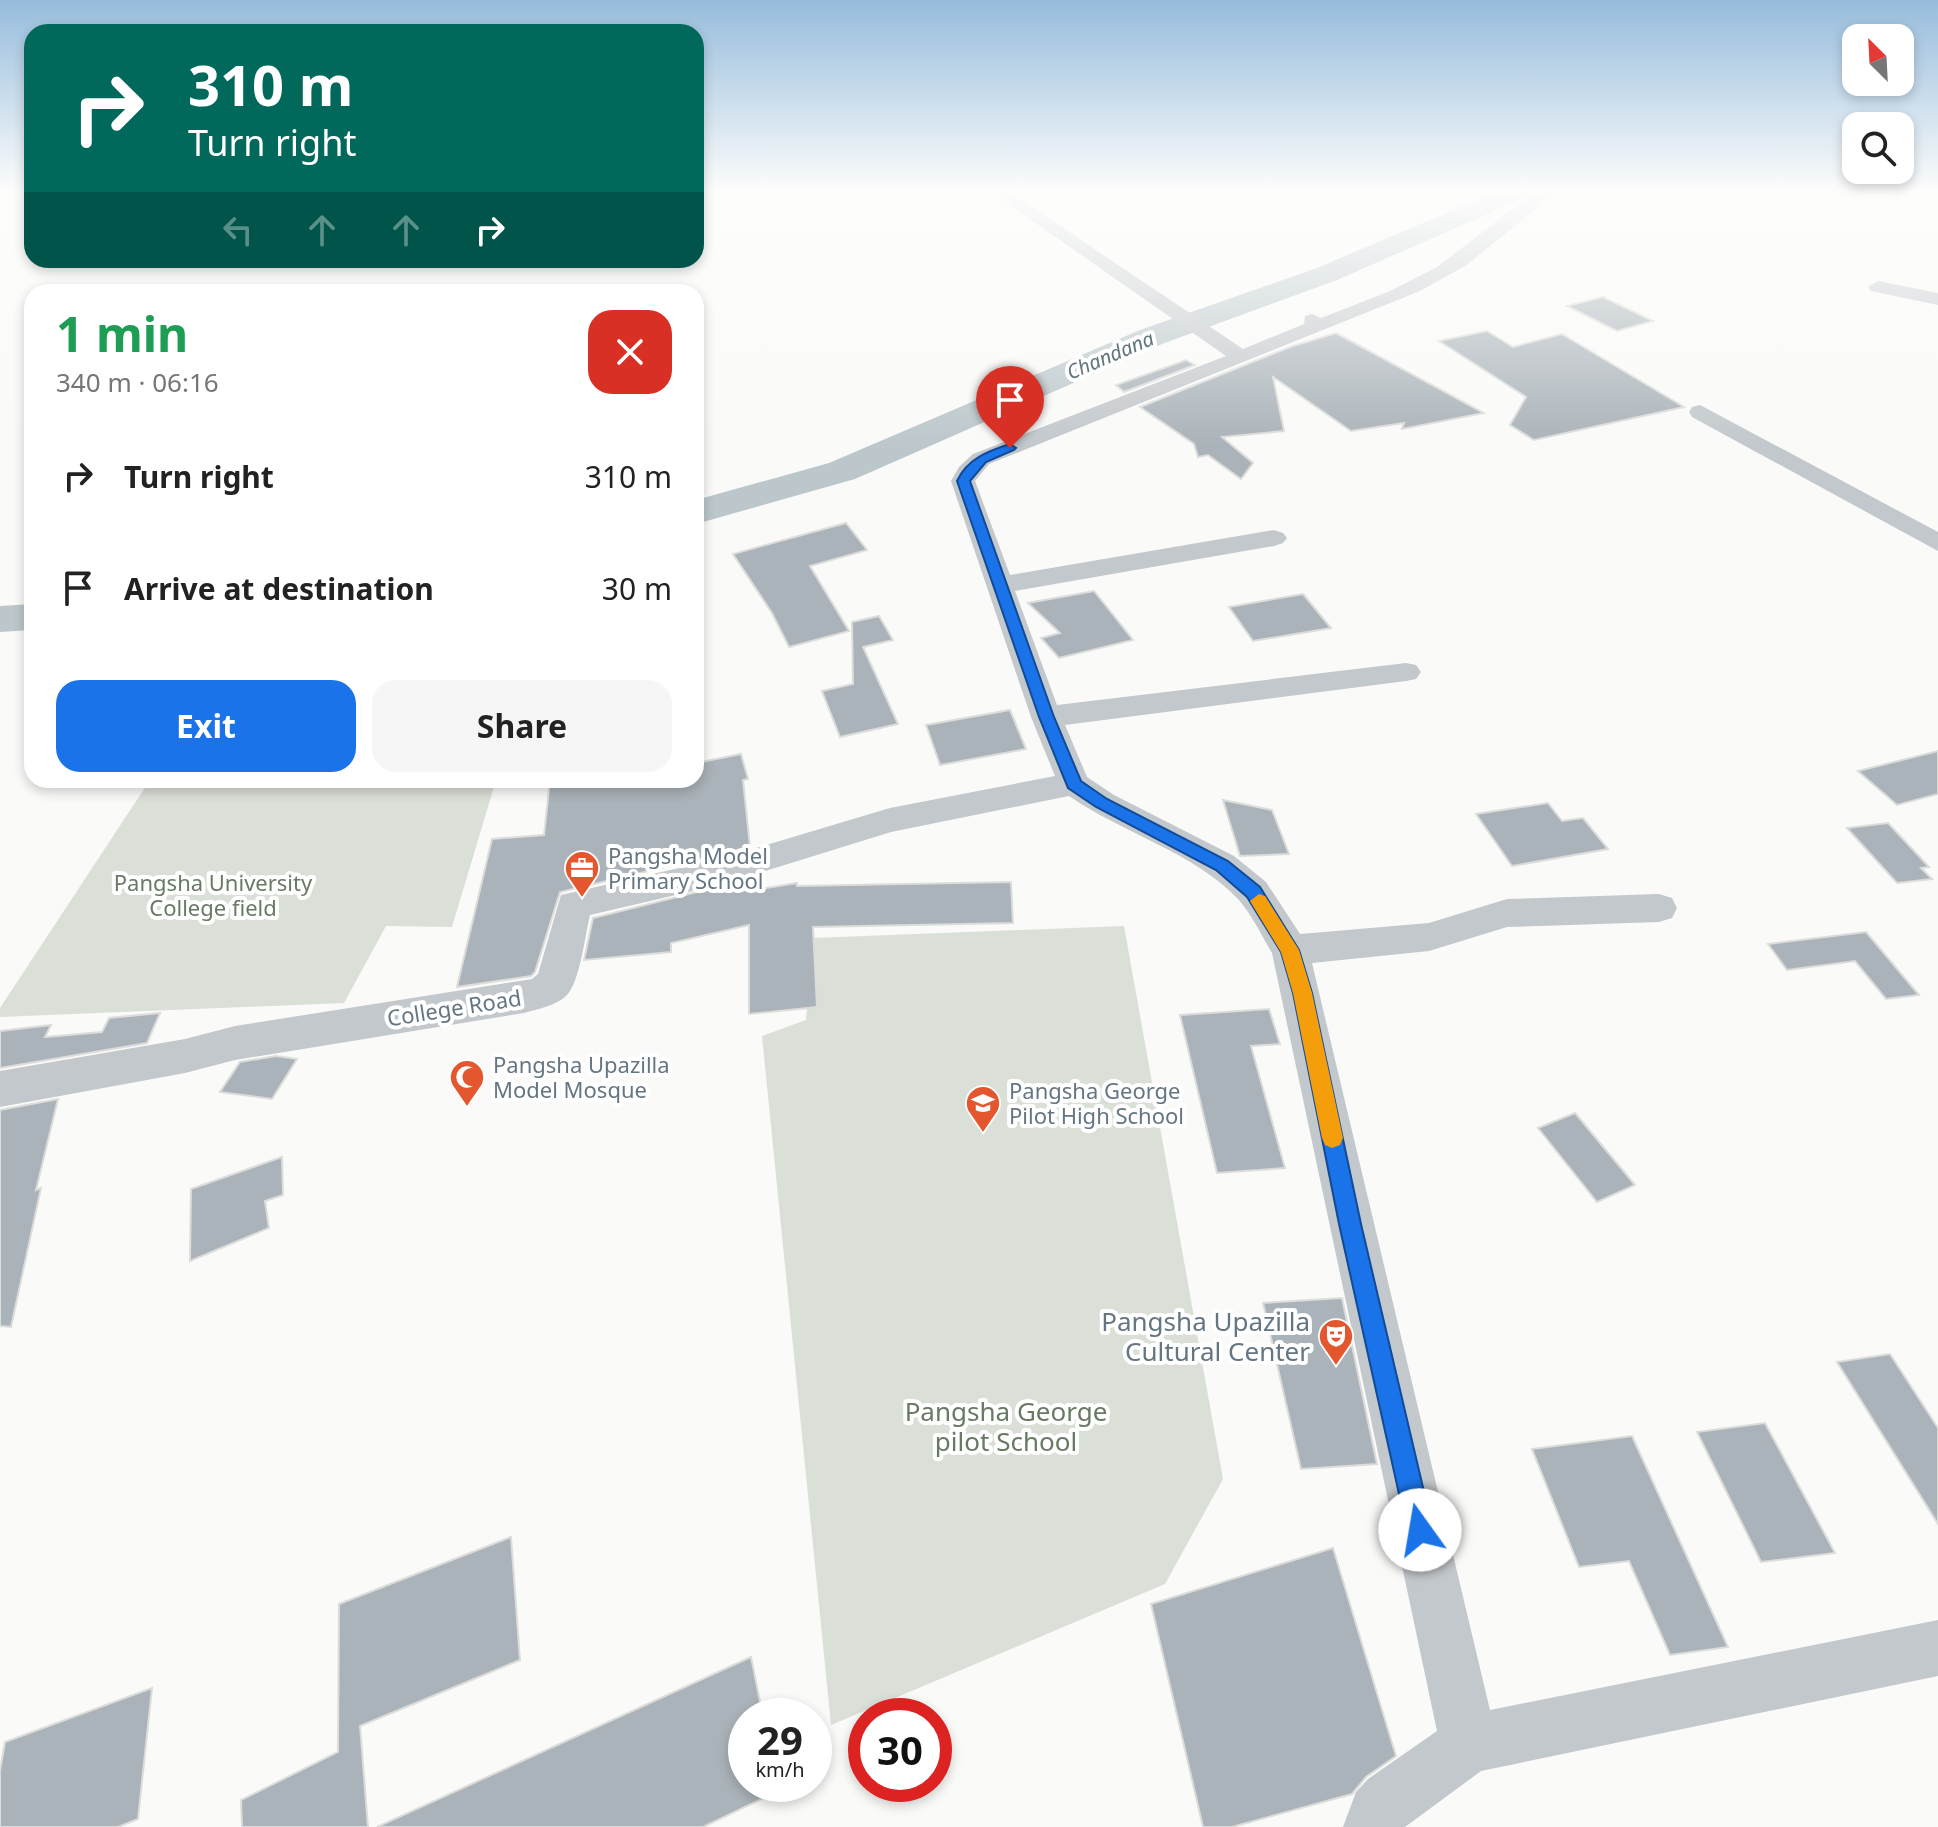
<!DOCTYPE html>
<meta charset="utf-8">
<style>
body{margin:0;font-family:"Noto Sans",sans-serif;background:#f6f6f6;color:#222;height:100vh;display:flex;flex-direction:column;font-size:30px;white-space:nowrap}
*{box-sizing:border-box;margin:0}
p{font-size:26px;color:#767676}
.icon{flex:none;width:44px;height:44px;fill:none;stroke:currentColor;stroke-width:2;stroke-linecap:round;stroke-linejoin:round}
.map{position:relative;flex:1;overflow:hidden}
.sheet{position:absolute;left:24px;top:284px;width:680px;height:504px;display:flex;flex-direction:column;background:#fff;border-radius:24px;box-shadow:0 4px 12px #0003}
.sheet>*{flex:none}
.guide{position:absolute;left:24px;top:24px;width:680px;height:244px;border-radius:24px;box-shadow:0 4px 12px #0003;background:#00695c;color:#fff;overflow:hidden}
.needle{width:52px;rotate:336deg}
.tools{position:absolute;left:1842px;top:24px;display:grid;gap:16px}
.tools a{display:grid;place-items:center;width:72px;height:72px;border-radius:16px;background:#fff;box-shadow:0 4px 12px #0003;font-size:40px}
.speed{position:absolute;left:728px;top:1698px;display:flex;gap:16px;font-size:40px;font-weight:700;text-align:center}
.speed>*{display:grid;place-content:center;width:104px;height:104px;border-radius:50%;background:#fff;box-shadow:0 4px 12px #0003;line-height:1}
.speed small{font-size:20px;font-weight:400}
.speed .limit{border:12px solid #d22;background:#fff;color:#111}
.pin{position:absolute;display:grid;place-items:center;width:68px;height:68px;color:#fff;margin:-82px -34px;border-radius:50% 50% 50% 0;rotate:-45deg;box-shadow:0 0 8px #0007}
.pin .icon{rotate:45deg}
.me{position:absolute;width:88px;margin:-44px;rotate:347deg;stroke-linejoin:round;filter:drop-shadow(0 0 6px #0008)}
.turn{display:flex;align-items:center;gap:28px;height:168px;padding:0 32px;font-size:36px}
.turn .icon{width:104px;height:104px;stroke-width:2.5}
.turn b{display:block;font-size:56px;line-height:68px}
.lanes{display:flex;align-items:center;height:76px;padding:0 32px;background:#0003;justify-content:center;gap:40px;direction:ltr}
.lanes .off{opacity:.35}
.round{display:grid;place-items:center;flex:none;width:84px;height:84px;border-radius:24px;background:#f6f6f6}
.overview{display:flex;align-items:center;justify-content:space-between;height:136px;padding:0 32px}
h1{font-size:48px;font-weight:700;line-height:60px;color:#1e9e55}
.button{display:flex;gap:16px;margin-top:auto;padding:16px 32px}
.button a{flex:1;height:92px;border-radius:24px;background:#1a73e8;color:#fff;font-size:32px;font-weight:700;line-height:92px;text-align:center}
.button a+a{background:#f6f6f6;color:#222}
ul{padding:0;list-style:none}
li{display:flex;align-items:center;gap:24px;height:112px;padding:0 32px}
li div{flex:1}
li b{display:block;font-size:30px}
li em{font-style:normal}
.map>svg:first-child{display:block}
.green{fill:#dadfd7}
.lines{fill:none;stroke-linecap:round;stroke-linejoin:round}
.river{fill:#bbc7cb;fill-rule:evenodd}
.building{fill:#aab3b9;stroke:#dcdcda;stroke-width:2}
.street{fill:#c3c8cc;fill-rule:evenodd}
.route{fill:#1a73e8;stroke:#114b97;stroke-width:2}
.slow{fill:#f59e0b}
.labels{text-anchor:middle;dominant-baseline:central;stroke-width:8;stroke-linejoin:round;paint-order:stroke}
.far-water-label{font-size:20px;font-style:italic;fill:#60757c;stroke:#fff}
.poi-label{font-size:22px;fill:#657683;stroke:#fff;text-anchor:start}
.park-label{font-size:22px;fill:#687a64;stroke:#fff}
.street-label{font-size:22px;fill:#657683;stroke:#fff}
.near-poi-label{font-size:26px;fill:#657683;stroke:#fff;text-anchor:end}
.near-park-label{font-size:26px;fill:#687a64;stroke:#fff}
</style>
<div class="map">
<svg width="1938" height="1827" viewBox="0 0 1938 1827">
<rect width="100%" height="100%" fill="#fafaf8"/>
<g class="green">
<path d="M150,780H496L452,927L386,926L344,1003L0,1017V1008Z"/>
<path d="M1124,926L1223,1479L1165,1584L831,1725L762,1036L806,1020L813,938Z"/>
</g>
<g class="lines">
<g class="river">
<path d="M1500,190H1535L1531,195L1337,280L1162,344L855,479L696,524V500L829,463L1140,330L1317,268Z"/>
<path d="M32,604V630L0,632V606Z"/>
</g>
</g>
<g class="building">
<path d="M1603,297L1653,321L1617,331L1567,306Z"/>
<path d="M1487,331L1513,347L1562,334L1684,407L1534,440L1510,425L1526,397L1439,341Z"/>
<path d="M1336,333L1484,413L1402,429L1404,423L1351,431L1273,377L1284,431L1222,437L1253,463L1241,479L1208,455L1198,457L1194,444L1140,407L1290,347Z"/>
<path d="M1186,360L1195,365L1124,392L1116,385Z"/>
<path d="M846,523L867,550L810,566L849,631L789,647L772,613L733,554Z"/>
<path d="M1094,591L1133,640L1059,658L1041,638L1060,633L1028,603Z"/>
<path d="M1303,594L1331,628L1253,641L1229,607Z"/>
<path d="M879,616L893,640L863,647L898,724L840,737L822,691L853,684L852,622Z"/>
<path d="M1010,710L1026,749L940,765L926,725Z"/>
<path d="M1938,751V794L1897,805L1858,771Z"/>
<path d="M741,754L748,779L743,780L750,847L560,892L535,972L531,976L457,987L492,839L544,835L550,780H696V763Z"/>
<path d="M1223,800L1272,810L1289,854L1240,856Z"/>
<path d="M1548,803L1562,821L1583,818L1608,849L1512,866L1476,814Z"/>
<path d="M1888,823L1929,867L1921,868L1932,879L1897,883L1847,828Z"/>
<path d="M753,878L754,890L797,883V886L1011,882L1013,923L813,927L817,1007L749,1014V925L671,943V952L584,960L593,918Z"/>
<path d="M1866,932L1919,995L1886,999L1855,961L1787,970L1768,944Z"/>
<path d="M1269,1009L1280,1044L1251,1046L1285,1168L1217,1173L1180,1015Z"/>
<path d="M160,1013L147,1043L0,1068V1031L51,1025L45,1037L102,1032L109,1018Z"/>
<path d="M276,1056L297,1059L272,1099L220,1092L240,1062Z"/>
<path d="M58,1099L36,1190L41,1188L11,1327L0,1326V1110Z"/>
<path d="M1575,1113L1635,1185L1597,1202L1538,1128Z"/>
<path d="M282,1157L283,1195L265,1201L269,1228L190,1261L191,1189Z"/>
<path d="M1342,1298L1377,1464L1301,1469L1263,1303Z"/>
<path d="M1890,1354L1938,1428V1524L1837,1362Z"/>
<path d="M1765,1423L1835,1553L1761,1562L1697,1432Z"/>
<path d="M1632,1436L1728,1647L1670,1655L1629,1561L1579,1567L1532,1449Z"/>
<path d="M511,1537L520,1660L360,1726L368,1827H242L241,1800L338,1752L339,1604Z"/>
<path d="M1333,1548L1396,1756L1366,1777L1352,1794L1232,1827H1203L1151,1604Z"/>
<path d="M751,1657L763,1716H746V1784H793L703,1827H377Z"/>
<path d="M152,1688L138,1819L118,1827H0V1771L5,1742Z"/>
</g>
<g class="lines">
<g class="street">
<path d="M988,190H1007L1243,349L1304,324L1305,316L1312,314L1321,318L1390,291L1437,267L1531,195L1540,190H1560L1465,266L1420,291L989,464L975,481L1010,575L1274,530L1283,533L1287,538L1283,543L1274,546L1015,591L1057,705L1406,663L1416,665L1421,672L1416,679L1406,681L1065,725L1087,777L1114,795L1234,856L1266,882L1300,934L1429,923L1507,899L1659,894L1672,898L1677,908L1672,918L1659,922L1507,927L1429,951L1312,963L1490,1710L1938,1620V1676L1481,1771L1405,1827H1343L1356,1792L1368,1779L1437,1731L1272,953C1262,936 1252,915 1239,900C1194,852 1122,833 1069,796L891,832L723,884L590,915C585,935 580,983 566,996C555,1006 538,1009 524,1013L235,1060L185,1073L0,1107V1071L185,1039L235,1026L532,979L538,974L561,895L723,858L890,808L1055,776L1031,717L951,481L959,467L973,454L1226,356Z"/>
<path d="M1878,281L1938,293V305L1871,291L1868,287Z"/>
<path d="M1700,405L1938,532V551L1692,417L1689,412L1692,407Z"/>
</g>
</g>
<linearGradient id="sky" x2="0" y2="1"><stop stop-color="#96bcdc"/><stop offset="0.43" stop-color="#fdfdfc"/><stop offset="1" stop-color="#fdfdfc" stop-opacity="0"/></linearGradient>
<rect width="1938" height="446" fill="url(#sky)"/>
<path class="route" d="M1010,444L1016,448L1014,450L986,462L970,481L1054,717L1081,781L1107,799L1228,861L1260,887L1299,950L1312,993L1361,1224L1433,1530L1429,1539L1420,1543L1411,1539L1407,1530L1339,1224L1293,993L1281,952L1247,897L1216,870L1096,807L1068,788L1039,717L957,481C967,459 988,451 1010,444Z"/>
<path class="slow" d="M1259,894L1265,896L1299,950L1312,993L1343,1138L1340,1145L1332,1148L1325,1145L1322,1138L1293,993L1281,952L1250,901Z"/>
<defs>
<g id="office-pin" transform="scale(1.8)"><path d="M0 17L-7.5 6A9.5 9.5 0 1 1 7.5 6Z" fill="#e4572e" stroke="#fff"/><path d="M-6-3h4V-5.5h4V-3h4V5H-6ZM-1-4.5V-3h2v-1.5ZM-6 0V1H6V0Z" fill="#fff"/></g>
<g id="mosque-pin" transform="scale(1.8)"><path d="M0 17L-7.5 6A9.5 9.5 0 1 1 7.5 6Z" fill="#e4572e" stroke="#fff"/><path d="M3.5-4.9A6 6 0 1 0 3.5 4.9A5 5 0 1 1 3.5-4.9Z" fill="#fff"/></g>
<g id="school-pin" transform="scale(1.8)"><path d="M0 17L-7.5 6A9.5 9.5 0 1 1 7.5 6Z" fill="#e4572e" stroke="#fff"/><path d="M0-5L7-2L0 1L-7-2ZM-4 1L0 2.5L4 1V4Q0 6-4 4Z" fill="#fff"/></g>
<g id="theatre-pin" transform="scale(1.8)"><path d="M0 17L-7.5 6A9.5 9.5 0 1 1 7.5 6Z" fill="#e4572e" stroke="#fff"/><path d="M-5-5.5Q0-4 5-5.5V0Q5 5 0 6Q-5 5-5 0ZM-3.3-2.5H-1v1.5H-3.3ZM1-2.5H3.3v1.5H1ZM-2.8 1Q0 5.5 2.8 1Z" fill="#fff"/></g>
</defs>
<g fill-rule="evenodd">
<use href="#office-pin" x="582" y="868"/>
<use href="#mosque-pin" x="467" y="1077"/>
<use href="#school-pin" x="983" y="1103"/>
<use href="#theatre-pin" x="1336" y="1336"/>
</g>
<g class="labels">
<g class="far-water-label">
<text transform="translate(1110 355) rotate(-23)">Chandana</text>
</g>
<g class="poi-label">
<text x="608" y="855">Pangsha Model<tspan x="608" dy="25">Primary School</tspan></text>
<text x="493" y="1064">Pangsha Upazilla<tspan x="493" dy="25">Model Mosque</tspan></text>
<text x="1009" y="1090">Pangsha George<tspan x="1009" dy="25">Pilot High School</tspan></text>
</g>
<g class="park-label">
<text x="213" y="882">Pangsha University<tspan x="213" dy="25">College field</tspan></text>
</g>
<g class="street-label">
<text transform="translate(454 1007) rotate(-9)">College Road</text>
</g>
<g class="near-poi-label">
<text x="1310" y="1321">Pangsha Upazilla<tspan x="1310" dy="30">Cultural Center</tspan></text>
</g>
<g class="near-park-label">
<text x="1006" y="1411">Pangsha George<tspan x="1006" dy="30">pilot School</tspan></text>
</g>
</g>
</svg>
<div class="tools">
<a><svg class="needle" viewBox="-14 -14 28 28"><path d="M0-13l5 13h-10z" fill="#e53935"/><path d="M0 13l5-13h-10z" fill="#767676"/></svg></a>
<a><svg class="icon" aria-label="search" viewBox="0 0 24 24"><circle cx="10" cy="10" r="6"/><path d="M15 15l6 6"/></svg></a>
</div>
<div class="speed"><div>29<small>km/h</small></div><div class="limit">30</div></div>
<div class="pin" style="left:1010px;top:448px;background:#d93025"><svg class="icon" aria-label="arrive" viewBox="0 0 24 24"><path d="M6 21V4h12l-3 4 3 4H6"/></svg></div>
<svg class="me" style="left:1420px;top:1530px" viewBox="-20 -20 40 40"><circle r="19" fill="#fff"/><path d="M0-13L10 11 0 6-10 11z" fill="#1a73e8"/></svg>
<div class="guide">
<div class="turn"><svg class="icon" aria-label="right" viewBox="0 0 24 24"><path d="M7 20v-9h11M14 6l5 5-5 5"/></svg><div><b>310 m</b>Turn right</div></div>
<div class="lanes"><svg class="icon off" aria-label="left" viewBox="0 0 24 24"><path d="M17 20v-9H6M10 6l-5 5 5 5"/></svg><svg class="icon off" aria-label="ahead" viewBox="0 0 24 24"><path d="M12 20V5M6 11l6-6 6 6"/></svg><svg class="icon off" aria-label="ahead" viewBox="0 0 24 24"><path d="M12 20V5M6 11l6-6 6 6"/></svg><svg class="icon" aria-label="right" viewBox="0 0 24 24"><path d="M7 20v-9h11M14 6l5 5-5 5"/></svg></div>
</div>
<section class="sheet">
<div class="overview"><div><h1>1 min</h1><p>340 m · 06:16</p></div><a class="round" style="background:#d93025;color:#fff"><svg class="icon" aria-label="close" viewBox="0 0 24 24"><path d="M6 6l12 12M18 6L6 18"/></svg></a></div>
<ul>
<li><svg class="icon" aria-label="right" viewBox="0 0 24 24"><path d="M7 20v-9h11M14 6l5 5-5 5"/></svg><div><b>Turn right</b></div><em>310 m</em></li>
<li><svg class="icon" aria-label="arrive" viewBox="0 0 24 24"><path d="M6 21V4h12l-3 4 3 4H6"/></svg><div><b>Arrive at destination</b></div><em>30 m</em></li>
</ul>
<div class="button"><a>Exit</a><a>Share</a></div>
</section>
</div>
